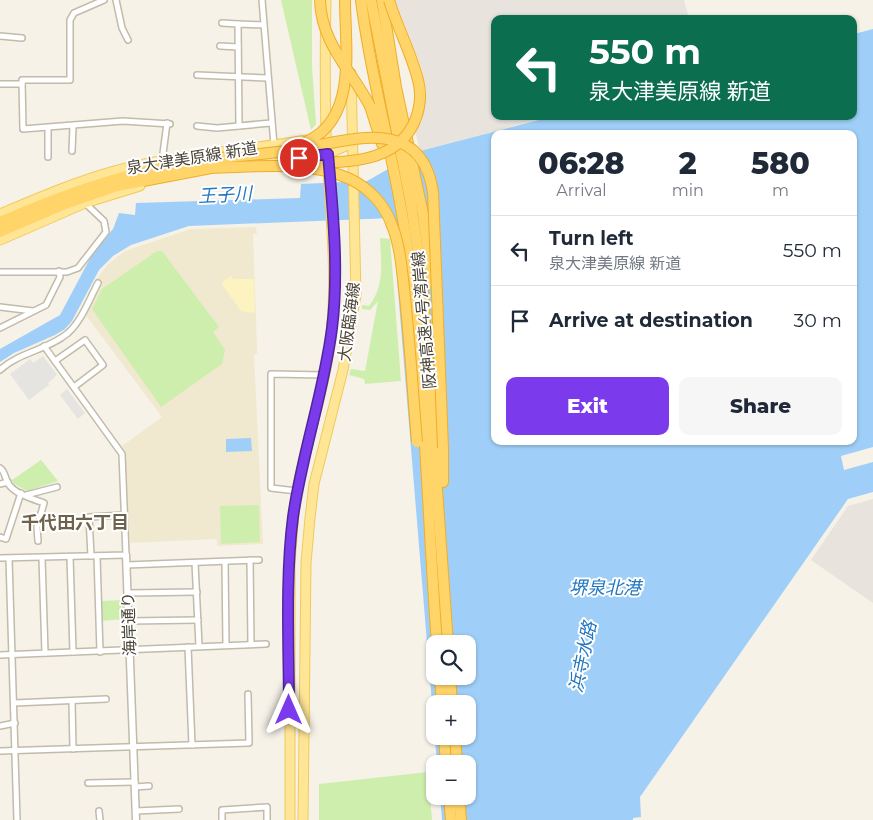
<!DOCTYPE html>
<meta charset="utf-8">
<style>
body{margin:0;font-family:Montserrat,"Noto Sans JP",sans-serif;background:#f6f6f7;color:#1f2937;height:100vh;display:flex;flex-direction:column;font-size:19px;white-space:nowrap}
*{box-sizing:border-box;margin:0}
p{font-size:16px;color:#747a83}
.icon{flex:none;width:28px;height:28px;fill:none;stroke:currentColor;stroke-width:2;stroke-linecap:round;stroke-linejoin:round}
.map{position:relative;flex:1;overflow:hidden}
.details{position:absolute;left:491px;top:130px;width:366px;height:315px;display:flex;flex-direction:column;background:#fff;border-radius:10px;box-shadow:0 1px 4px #0004}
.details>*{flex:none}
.guide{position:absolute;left:491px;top:15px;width:366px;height:105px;border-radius:10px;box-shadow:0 1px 4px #0004;background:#0b6e4f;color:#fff;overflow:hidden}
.controls{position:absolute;left:426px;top:635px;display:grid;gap:10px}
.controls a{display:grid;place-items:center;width:50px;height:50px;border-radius:10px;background:#fff;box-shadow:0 1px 4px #0004;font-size:25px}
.pin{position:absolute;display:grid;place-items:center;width:42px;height:42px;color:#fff;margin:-21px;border:2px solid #fff;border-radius:50%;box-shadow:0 1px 5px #0007}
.me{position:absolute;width:55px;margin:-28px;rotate:0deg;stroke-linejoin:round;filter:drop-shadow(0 0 4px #0008)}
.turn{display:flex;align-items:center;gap:18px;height:105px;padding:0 15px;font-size:22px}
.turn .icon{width:65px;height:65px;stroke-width:2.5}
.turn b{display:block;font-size:35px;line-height:42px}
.eta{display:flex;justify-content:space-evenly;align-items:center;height:85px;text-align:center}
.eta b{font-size:30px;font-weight:800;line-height:35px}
.primary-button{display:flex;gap:10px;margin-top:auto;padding:10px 15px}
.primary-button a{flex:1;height:58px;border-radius:10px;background:#7c3aed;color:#fff;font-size:20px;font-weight:800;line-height:58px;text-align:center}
.primary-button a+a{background:#f6f6f7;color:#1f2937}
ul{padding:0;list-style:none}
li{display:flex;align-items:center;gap:15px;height:70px;padding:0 15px;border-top:1px solid #e0e1e3}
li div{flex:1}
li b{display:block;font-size:19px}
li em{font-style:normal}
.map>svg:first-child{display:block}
.industrial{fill:#e8e3dd}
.education{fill:#f0e9d0}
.green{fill:#ceeead}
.sand{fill:#fdf3c1}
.parking{fill:#e6e4e0}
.water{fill:#9fcff8;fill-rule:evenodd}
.pier{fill:#f6f2e8}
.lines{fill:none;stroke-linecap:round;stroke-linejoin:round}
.minor-casing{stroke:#c2bba9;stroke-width:8}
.tertiary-casing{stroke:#c2bba9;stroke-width:9}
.primary-casing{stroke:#f0ca5b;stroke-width:11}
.motorway-casing{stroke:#eeae2a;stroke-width:12}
.minor{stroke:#fff;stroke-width:5}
.tertiary{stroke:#fff;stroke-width:6}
.primary{stroke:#ffe697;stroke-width:9}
.motorway{stroke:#ffd469;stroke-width:10}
.motorway-bridge-casing{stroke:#eeae2a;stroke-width:12;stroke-linecap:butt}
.motorway-bridge{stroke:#ffd469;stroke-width:10}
.route-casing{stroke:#51269a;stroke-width:12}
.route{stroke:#7c3aed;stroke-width:9}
.labels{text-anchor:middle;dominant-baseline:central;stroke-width:4;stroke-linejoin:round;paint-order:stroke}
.street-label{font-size:16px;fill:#4a4336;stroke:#fff}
.water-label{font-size:18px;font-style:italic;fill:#2277c2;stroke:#fff}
.neighbourhood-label{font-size:18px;font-weight:bold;fill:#6e624c;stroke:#fff}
</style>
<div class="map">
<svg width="873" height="820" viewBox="0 0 873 820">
<rect width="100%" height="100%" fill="#f6f2e8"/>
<g class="industrial">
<path d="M395,0H684L689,19H495V116H551L420,151L415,131L422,121L426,87L420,64Z"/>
<path d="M873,499V603L811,560L848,506Z"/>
</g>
<path class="education" d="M256,227L257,234H253L257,344V354L254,355L263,544L217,546V539L130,543L125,451L122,446L162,417L85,314L100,287L97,279L107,265L125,251L191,229Z"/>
<g class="green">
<path d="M281,0H312V67L316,124L311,130Z"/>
<path d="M380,238L390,239L401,381L365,384L364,379L349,375L351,369L365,371L378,301L370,310L362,309V305L369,306C385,286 381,263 380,238Z"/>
<path d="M157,251H162L219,327L213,332L225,350L222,364L161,407L92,309L102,289Z"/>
<path d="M41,460L58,481L27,491L13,483L12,480Z"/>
<path d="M259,505L260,542L221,544L220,506Z"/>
<path d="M124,600L125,619L101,621V601Z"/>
<path d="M428,772L432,820H319V784Z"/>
</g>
<path class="sand" d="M231,276L233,279H254L255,313L241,311L223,286L222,282Z"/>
<g class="parking">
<path d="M43,356L57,375L48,383L49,385L29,400L10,374L30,359L33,363Z"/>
<path d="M67,389L85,413L78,419L60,395Z"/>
</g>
<g class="water">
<path d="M873,29V492L848,499L640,797L641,817L633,818V820H442L440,796H468V764H437L392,218L189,226L131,245L113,256L99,270L72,321L65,329L55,335L14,353L0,362V349L60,315L93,253L113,229L119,213L135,215L136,203L300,198L301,184L367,181L420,151L554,116H854V34ZM495,134H854V441H495ZM435,644H468V676H435ZM435,704H468V736H435Z"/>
<path d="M251,438L252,451L226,452V439Z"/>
</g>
<path class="pier" d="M873,447V462L844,470L841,456Z"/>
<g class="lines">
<g class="minor-casing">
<g id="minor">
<path d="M104,0L74,13L70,20V80H22L23,129L123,121L170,124"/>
<path d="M116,0L122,28L128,40"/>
<path d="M262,0L274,145"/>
<path d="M222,23L238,24"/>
<path d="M0,36L22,38"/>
<path d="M220,46L238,47"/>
<path d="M197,75L267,78"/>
<path d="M0,84H22"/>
<path d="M197,126L217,128L271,123"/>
<path d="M239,126L238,24L264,25"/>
<path d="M72,151L73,126"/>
<path d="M48,157V129"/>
<path d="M162,161L167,123"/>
<path d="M0,272H67L78,268L106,232L104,221L85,203"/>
<path d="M0,307L33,311"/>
<path d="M0,328L46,305L60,277L59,271"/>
<path d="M55,361L85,340L103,365L74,387"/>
<path d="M0,370C19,352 48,350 68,333C82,320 89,300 98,283"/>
<path d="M0,468C7,473 4,480 10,486C18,495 33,499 44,503L37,527L38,541"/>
<path d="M0,484L8,482"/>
<path d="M297,491L271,488V374L324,375"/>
<path d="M26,495L57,487"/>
<path d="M0,537L6,539L21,493"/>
<path d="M91,556L89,517L124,515"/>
<path d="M97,556L100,652"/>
<path d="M70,557L73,652"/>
<path d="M0,558L126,555L122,454L44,346"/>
<path d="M42,558L45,653"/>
<path d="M9,559L17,820"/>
<path d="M250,560L251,644"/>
<path d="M225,562L226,645"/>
<path d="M195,563L199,646"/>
<path d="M126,565L259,560"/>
<path d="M128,593L197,592"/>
<path d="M129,621L198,620"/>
<path d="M188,647L192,745"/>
<path d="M0,655L266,644"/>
<path d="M72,701L73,749"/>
<path d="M14,703L106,699"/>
<path d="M0,726L15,723"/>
<path d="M0,751L249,743L248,694"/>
<path d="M88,783L135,782"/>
<path d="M135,787L149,786"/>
<path d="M99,811L100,820"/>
<path d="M136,811L179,809"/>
<path d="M222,820V810L267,807V820"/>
</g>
</g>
<g class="tertiary-casing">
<path id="tertiary" d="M126,555L136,820"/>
</g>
<g class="primary-casing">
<g id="primary">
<path d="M268,163L328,154L352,143"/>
<path d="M0,214C38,198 75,182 114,171C177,154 242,151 306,140"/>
<path d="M0,240L85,203L140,186"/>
<path d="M290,820V563C292,539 293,515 297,491C307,436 328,381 332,325C337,262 329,199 326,136C325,91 325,45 326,0"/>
<path d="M303,820L306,563L310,518L314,484L343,370L356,295L351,73"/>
</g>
</g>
<g class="motorway-casing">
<g id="motorway">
<path d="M361,0C371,83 396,163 407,245C425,377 427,511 437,644"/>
<path d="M371,0L411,204L422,278L448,644"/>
<path d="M382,0L396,87L423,214L432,282"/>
<path d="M370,106L382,144"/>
<path d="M0,222C68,192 135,169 210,159"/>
<path d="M0,232L65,204L117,186L211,168"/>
<path d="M443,482V448"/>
<path d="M440,676L442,704"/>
<path d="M450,676L452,704"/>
<path d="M444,736L446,764"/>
<path d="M455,736L457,764"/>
<path d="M449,796L451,820"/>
<path d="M459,796L461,820"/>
</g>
</g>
<use href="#minor" class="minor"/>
<use href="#tertiary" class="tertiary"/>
<use href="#primary" class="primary"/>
<use href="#motorway" class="motorway"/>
<g class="motorway-bridge-casing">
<g id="motorway-bridge">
<path d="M320,0C321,43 351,70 370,106"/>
<path d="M300,144C359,125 345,49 345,0"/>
<path d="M210,159C237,156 266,154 293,150C347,142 421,112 433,192L443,448"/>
<path d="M299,163C339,162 392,166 413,125C420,111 422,94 418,80C411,52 397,27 389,0"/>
<path d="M211,168C256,167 308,160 350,179C369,188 384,204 391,223C401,246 402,273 405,297C410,345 413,394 417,442"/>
</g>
</g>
<use href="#motorway-bridge" class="motorway-bridge"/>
</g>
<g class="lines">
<g class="route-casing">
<path id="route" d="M289,710C289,648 285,579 293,517C302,453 324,392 332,328C339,272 333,211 328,154L299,158"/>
</g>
<use href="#route" class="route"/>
</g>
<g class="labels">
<g class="street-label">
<text transform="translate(192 158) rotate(-9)">泉大津美原線 新道</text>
<text transform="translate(424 320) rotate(-95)">阪神高速4号湾岸線</text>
<text transform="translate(349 322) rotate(-83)">大阪臨海線</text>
<text transform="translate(129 624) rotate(-92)">海岸通り</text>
</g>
<g class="water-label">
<text transform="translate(225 195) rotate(-3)">王子川</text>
<text x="605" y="588">堺泉北港</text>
<text transform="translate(583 657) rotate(-78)">浜寺水路</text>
</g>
<g class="neighbourhood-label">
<text x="75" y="523">千代田六丁目</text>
</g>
</g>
</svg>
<div class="controls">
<a><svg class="icon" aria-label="search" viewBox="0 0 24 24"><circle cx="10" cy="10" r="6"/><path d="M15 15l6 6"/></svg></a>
<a>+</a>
<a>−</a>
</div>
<div class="pin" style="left:299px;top:158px;background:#d93025"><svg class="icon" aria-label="arrive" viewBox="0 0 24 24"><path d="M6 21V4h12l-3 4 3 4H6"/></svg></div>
<svg class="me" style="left:289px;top:710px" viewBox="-20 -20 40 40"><path d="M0-17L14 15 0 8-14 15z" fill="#7c3aed" stroke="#fff" stroke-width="4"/></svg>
<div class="guide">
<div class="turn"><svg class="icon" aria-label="left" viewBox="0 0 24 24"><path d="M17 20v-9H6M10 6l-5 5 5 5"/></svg><div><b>550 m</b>泉大津美原線 新道</div></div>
</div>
<section class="details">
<div class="eta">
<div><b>06:28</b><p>Arrival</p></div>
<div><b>2</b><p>min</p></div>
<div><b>580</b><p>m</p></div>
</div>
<ul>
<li><svg class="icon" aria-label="left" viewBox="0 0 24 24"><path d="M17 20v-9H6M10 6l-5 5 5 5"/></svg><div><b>Turn left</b><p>泉大津美原線 新道</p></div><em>550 m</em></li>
<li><svg class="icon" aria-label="arrive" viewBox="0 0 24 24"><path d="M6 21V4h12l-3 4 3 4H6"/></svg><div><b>Arrive at destination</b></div><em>30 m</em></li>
</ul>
<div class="primary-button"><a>Exit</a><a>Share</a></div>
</section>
</div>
